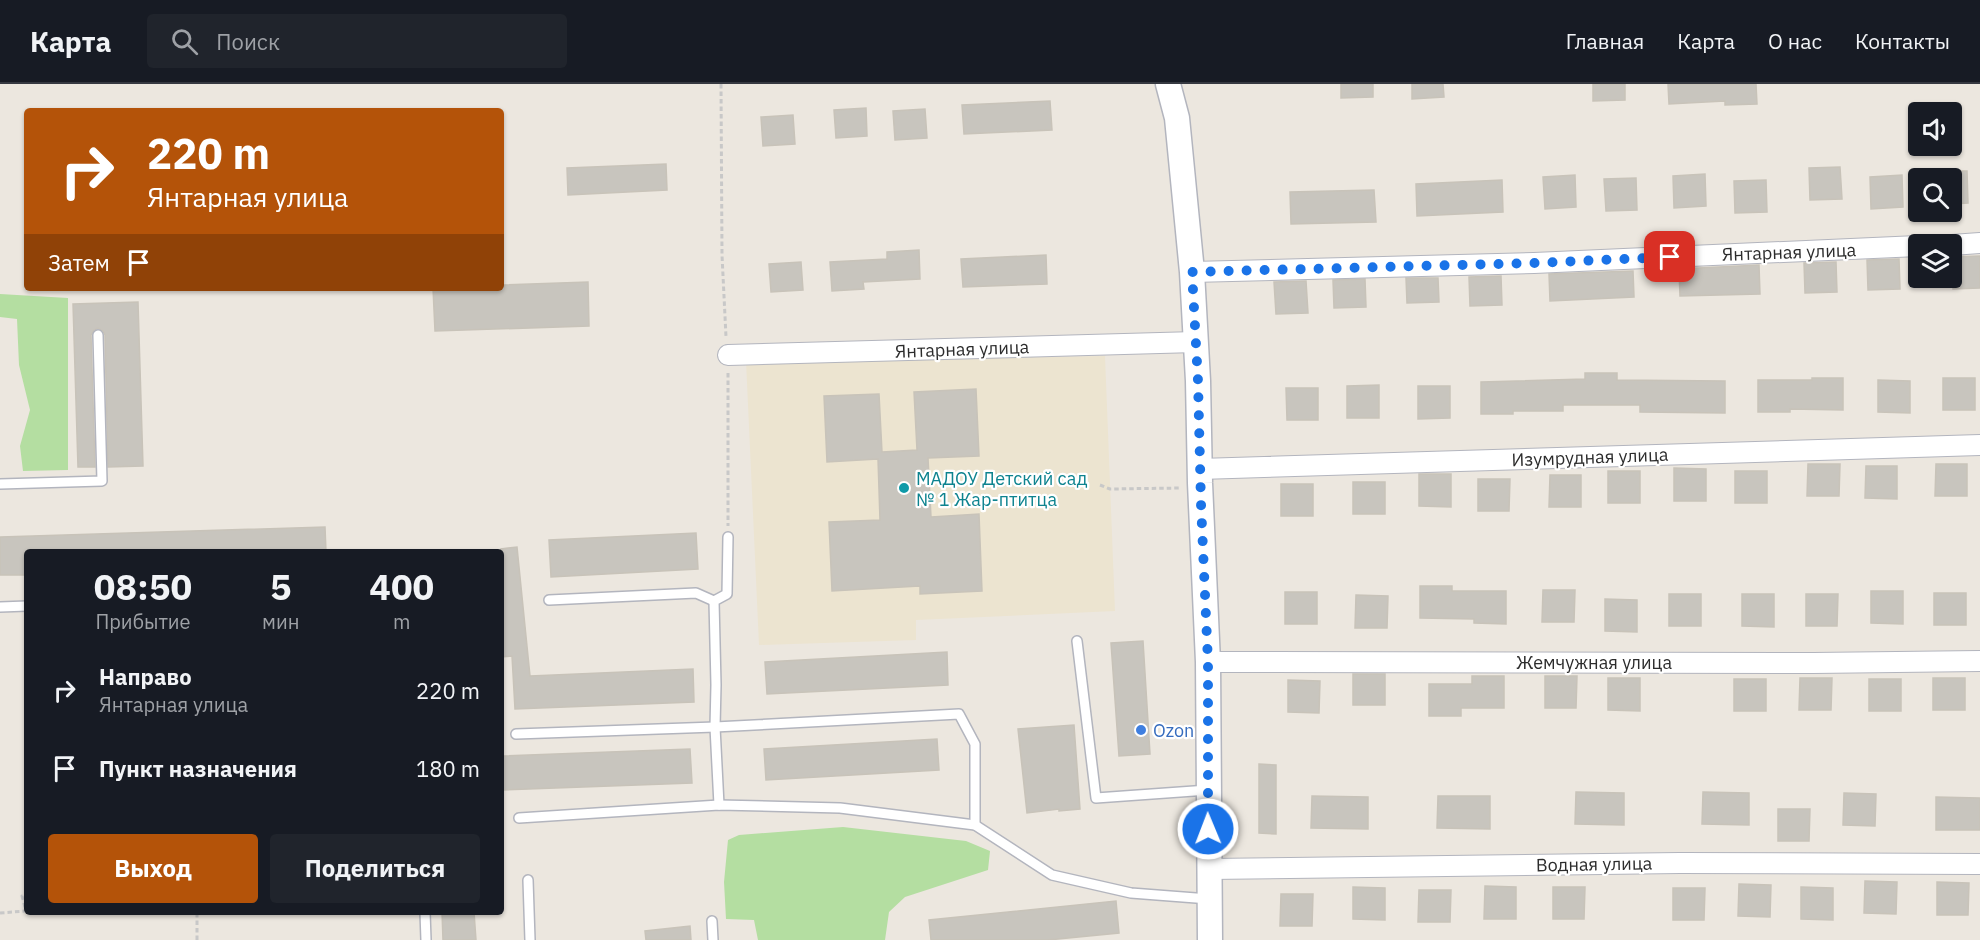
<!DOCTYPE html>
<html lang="ru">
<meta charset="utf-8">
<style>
body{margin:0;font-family:"IBM Plex Sans",sans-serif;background:#20242c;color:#f1f3f6;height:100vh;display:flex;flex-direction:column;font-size:22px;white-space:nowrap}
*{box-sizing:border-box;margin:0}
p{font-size:20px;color:#9ea1a6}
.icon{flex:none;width:33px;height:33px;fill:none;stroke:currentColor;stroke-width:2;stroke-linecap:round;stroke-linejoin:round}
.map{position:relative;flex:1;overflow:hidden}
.panel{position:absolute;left:24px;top:465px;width:480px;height:366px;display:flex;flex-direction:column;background:#171b24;border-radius:6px;box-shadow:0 2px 4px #0004}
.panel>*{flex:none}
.top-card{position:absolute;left:24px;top:24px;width:480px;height:183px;border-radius:6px;box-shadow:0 2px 4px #0004;background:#b45309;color:#fff;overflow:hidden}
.buttons{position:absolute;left:1908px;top:18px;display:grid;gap:12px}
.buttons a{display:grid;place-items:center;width:54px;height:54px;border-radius:6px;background:#171b24;box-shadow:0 2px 4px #0004;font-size:30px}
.pin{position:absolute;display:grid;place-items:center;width:51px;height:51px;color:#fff;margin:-26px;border-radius:12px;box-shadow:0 3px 9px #0006}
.me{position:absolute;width:66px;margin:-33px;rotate:359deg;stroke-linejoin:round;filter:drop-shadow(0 0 4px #0008)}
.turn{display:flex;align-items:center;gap:21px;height:126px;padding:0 24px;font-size:27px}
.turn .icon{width:78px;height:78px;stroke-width:2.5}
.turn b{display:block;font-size:42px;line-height:51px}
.then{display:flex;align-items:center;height:57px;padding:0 24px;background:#0003;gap:12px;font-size:22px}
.eta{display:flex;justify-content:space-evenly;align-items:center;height:102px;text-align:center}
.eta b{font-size:36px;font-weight:700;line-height:42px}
.primary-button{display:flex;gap:12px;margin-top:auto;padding:12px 24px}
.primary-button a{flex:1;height:69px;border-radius:6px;background:#b45309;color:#fff;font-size:24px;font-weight:700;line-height:69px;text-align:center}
.primary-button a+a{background:#20242c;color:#f1f3f6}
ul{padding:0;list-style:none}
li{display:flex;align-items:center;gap:18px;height:78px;padding:0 24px}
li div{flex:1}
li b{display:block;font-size:22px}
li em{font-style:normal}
header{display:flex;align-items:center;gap:36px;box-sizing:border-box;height:84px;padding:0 30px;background:#171b24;border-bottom:2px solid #363941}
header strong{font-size:28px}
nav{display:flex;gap:33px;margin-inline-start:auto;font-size:21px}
.search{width:420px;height:54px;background:#20242c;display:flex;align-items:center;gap:15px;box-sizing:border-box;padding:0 21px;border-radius:6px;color:#9ea1a6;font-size:22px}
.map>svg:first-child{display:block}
.education{fill:#ece4d0}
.green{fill:#b4dea1}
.building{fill:#c8c5be;stroke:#c8c3b9;stroke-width:1.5}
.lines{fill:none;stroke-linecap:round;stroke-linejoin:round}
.service-casing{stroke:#b3b5be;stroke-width:12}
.minor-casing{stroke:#b3b5be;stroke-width:22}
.tertiary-casing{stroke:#b3b5be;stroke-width:27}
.path{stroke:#c8c8c8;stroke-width:3;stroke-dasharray:4.5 3;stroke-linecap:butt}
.service{stroke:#fff;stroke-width:9}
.minor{stroke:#fff;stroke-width:20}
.tertiary{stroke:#fff;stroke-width:24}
.route{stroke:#1a73e8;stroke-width:10;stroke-dasharray:0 18}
.culture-dot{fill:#0f9aa8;stroke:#fff;stroke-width:2}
.shop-dot{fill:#3f7fe0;stroke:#fff;stroke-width:2}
.labels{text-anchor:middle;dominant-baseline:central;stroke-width:4.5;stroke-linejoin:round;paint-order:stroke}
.street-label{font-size:18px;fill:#2c2c2c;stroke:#fff}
.culture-label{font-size:18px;fill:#0d838f;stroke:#fff;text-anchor:start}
.shop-label{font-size:18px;fill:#366cbe;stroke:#fff;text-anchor:start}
</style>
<header>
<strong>Карта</strong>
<div class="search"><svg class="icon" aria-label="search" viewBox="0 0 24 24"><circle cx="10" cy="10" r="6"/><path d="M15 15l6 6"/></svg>Поиск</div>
<nav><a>Главная</a><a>Карта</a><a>О нас</a><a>Контакты</a></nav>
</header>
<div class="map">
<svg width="1980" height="856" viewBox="0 0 1980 856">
<rect width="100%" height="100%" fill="#ece7df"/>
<path class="education" d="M1105,272L1115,527L916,536V556L759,561L746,277Z"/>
<g class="green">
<path d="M0,210L68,214V386L23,387L20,362L30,326L19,281L17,235L0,233Z"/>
<path d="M843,743L966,757L990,767L988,786L905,813L889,828L885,856H758L754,836L726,835L724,798L728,756L739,751Z"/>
</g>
<g class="building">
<path d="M1341,0H1373V13L1341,14Z"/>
<path d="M1412,0H1443L1444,13L1412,15Z"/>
<path d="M1593,0H1625V16L1593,17Z"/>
<path d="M1668,0H1756L1757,20L1725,21V17L1669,20Z"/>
<path d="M1050,17L1052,46L964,50L962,21Z"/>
<path d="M866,24L867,52L836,54L834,26Z"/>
<path d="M925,25L927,54L895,56L893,27Z"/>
<path d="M793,31L795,60L763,62L761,33Z"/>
<path d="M666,80L667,106L568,111L567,84Z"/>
<path d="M1840,83L1842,115L1810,116L1809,84Z"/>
<path d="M1952,87H1967L1968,119L1952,120Z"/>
<path d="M1705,90L1706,122L1674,124L1673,92Z"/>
<path d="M1575,91L1576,123L1545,125L1543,93Z"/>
<path d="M1902,91L1903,123L1871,125L1870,93Z"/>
<path d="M1636,94L1637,126L1606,127L1604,95Z"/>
<path d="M1502,96L1503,128L1417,132L1416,100Z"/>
<path d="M1766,96L1767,128L1735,129L1734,97Z"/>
<path d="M1374,106L1376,138L1291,140L1290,108Z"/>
<path d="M919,166L920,195L863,198L864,205L832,207L830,178L887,175V168Z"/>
<path d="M1046,171L1047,200L963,203L961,175Z"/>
<path d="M1980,172V204L1953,205L1952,173Z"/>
<path d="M1899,175L1900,205L1868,206L1867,176Z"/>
<path d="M801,178L803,206L771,208L769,180Z"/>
<path d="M1836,178L1837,208L1805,209L1804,179Z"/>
<path d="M1759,181L1760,210L1680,212L1679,185Z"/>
<path d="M1633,187L1634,213L1550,217L1549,190Z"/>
<path d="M1501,192L1502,221L1470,222L1469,193Z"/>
<path d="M1406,194H1438L1439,218L1407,219Z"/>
<path d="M1365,195L1366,223L1334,224L1333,196Z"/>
<path d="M1306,197L1308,229L1276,230L1274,198Z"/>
<path d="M588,198L589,242L435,247L433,204H501V201Z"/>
<path d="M138,218L143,382L108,383L105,251L103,247L98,244L94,246L91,251L95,383H78L73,220Z"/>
<path d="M1585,289H1617V296L1725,297V329L1640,328V321H1563V327H1513V330H1481V298L1585,295Z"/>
<path d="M1812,294H1843V326L1790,325V328H1758V296H1812Z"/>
<rect x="1943" y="294" width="32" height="32"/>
<path d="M1878,296L1910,297V329L1878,328Z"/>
<path d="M1379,301V334H1347V302Z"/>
<path d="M1418,302H1450V334L1418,335Z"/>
<path d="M1286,304H1318V336H1287Z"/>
<path d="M976,305L979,372L928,374L931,433L979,430L982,507L920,510V502L832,507L829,438L880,436L878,375L827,378L824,312L879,310L882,368L917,366L914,308Z"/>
<path d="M1808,380H1840L1839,412H1807Z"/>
<path d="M1936,380H1967V412H1935Z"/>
<path d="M1866,382H1897V415L1865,414Z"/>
<path d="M1674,384L1706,385V417H1674Z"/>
<rect x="1608" y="387" width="32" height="32"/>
<rect x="1735" y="387" width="32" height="32"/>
<path d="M1419,390H1451V423L1419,422Z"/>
<path d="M1550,391H1581V423H1549Z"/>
<path d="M1478,395H1510L1509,427H1478Z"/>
<rect x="1353" y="398" width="32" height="32"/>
<rect x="1281" y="400" width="32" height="32"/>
<path d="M325,443L326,468H27V491H0V453Z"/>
<path d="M696,449L698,485L551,493L549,456Z"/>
<path d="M517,463L530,592L693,585L694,618L515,625L512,572L501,573V465Z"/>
<path d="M1420,502H1452V507H1506V540L1474,539V535L1420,534Z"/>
<path d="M1543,506H1575L1574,538H1542Z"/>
<path d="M1871,507H1903V540L1871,539Z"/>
<rect x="1285" y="508" width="32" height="32"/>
<rect x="1934" y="509" width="32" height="32"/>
<rect x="1669" y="510" width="32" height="32"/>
<path d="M1742,510H1774V543L1742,542Z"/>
<path d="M1806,510H1838L1837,542H1806Z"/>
<path d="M1356,511L1388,512L1387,544H1355Z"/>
<path d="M1605,515L1637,516V548L1605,547Z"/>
<path d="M1143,557L1150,670L1119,672L1111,559Z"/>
<path d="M947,568L948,601L767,610L765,578Z"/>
<rect x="1353" y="590" width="32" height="31"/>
<path d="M1472,592H1504V624H1461V632H1429V600H1472Z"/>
<path d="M1545,592H1577L1576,624H1545Z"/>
<path d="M1608,594H1640V627L1608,626Z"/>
<path d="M1800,594H1832L1831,626H1799Z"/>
<rect x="1933" y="594" width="32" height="32"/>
<rect x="1734" y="595" width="32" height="32"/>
<rect x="1869" y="595" width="32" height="32"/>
<path d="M1288,596L1320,597L1319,629L1288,628Z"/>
<path d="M1074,641L1080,725L1059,727V725L1027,729L1018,645Z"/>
<path d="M937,655L939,686L766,696L764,665Z"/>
<path d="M690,665L692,699L501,706V672Z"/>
<path d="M1259,680L1276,681V750L1259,749Z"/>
<path d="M1576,708L1624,709V741L1575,740Z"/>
<path d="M1703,708L1749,709V741L1702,740Z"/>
<path d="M1844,709L1876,710L1875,742L1843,741Z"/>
<path d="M1312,712L1368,713V745L1311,744Z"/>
<path d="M1438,712H1490V745L1437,744Z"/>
<path d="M1936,713L1980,714V746H1936Z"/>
<path d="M1778,725H1810L1809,757H1778Z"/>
<path d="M1865,797L1897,798L1896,830L1864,829Z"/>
<path d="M1937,798L1969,799L1968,831H1937Z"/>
<path d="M1739,800L1771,801L1770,833L1738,832Z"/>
<path d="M1485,802L1516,803V835H1484Z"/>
<path d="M1353,803L1385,804V836L1353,835Z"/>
<path d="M1553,803H1585L1584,835H1553Z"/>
<path d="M1801,803L1833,804V836L1801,835Z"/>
<path d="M1673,804H1705L1704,836H1673Z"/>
<path d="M1419,806H1451L1450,838H1418Z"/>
<path d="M1281,810H1313L1312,842H1280Z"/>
<path d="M1116,817L1119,849L1048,856H931L929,836Z"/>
<path d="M442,828H474L476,856H443Z"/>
<path d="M690,842L691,856H646L645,847Z"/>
</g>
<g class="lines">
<g class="service-casing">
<g id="service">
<path d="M0,400L102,397L98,251"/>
<path d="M549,516L696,509L714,517"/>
<path d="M0,523L27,522"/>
<path d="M1077,557L1096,714L1208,706"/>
<path d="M516,650L715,643L959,630L975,660V741"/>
<path d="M719,721L715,643L716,601L714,517L727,510L728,453"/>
<path d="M519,734L719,721L840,724L975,741L1052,791L1131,809L1209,815"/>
<path d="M528,796L530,856"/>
<path d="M425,828L426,856"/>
<path d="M712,837L713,856"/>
</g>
</g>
<g class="minor-casing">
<g id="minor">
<path d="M1952,161L1980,159"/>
<path d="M1192,188L1534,179L1918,162"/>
<path d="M728,271L1196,258"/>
<path d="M1200,385L1980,361"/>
<path d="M1208,578L1813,579L1980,577"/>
<path d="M1209,785L1680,779L1980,780"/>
</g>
</g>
<g class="tertiary-casing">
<path id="tertiary" d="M1168,0L1177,34L1192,188L1198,297L1200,399L1208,578L1210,856"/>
</g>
<g class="path">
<path d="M721,0L722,171L726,253"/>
<path d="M728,289V442"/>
<path d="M1100,401L1110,405L1181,404"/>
<path d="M0,829L26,827L22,812H27"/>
<path d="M197,856V828"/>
</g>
<use href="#service" class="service"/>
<use href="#minor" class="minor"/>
<use href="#tertiary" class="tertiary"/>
</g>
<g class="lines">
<path class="route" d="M1208,745V578L1201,420L1198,297L1192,188L1534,179L1670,173"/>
</g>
<circle class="culture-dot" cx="904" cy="404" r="6"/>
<circle class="shop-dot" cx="1141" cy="646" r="6"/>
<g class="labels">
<g class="street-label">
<text transform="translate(1789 168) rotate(-2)">Янтарная улица</text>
<text transform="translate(962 265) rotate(-2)">Янтарная улица</text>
<text transform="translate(1590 373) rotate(-2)">Изумрудная улица</text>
<text x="1594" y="578">Жемчужная улица</text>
<text transform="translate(1594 780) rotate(-1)">Водная улица</text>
</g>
<g class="culture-label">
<text x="916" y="394">МАДОУ Детский сад<tspan x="916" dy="21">№ 1 Жар-птитца</tspan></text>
</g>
<g class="shop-label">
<text x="1153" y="646">Ozon</text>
</g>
</g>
</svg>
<div class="buttons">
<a><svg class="icon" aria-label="sound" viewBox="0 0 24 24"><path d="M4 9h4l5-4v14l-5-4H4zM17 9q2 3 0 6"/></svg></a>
<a><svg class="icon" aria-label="search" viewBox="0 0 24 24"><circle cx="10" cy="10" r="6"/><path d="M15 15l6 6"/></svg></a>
<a><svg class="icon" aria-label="layers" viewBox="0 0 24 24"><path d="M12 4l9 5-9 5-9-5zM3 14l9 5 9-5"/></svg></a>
</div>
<div class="pin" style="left:1670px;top:173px;background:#d93025"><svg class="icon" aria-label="arrive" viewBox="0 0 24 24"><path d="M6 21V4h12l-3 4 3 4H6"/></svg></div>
<svg class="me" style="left:1208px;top:745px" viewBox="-20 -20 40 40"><circle r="17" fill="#1a73e8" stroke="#fff" stroke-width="3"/><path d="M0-11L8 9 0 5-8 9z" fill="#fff"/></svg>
<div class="top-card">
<div class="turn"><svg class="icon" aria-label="right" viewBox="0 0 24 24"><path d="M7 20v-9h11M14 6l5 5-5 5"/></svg><div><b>220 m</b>Янтарная улица</div></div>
<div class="then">Затем<svg class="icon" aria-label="arrive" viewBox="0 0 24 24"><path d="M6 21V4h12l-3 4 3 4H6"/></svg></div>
</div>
<section class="panel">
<div class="eta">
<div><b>08:50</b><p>Прибытие</p></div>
<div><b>5</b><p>мин</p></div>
<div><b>400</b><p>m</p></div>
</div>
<ul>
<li><svg class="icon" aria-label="right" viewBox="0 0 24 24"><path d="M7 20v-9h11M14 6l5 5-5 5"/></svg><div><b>Направо</b><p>Янтарная улица</p></div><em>220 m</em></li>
<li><svg class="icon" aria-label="arrive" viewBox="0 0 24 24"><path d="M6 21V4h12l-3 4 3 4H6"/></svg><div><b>Пункт назначения</b></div><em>180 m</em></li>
</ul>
<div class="primary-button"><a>Выход</a><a>Поделиться</a></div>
</section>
</div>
